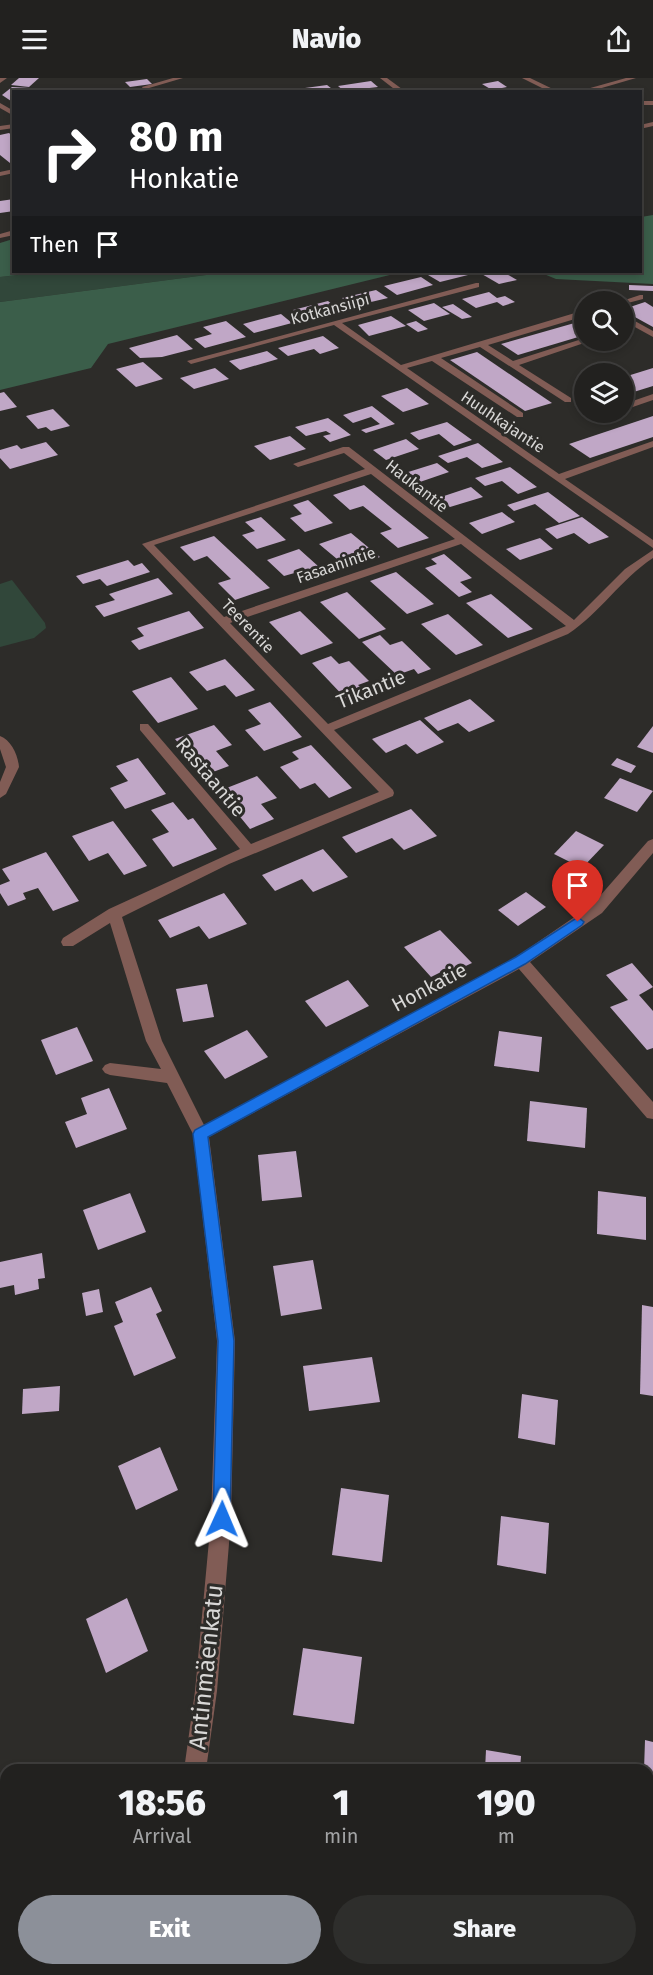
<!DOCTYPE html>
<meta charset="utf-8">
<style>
body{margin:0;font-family:"Fira Sans",sans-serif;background:#2e2e2c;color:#f1f3f6;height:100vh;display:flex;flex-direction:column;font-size:22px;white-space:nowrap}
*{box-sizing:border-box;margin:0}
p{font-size:20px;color:#a2a3a4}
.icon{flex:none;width:33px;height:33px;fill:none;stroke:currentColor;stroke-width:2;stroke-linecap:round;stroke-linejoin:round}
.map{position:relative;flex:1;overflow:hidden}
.details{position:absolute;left:0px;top:1686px;width:654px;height:212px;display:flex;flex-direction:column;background:#22211f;border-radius:18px 18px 0 0;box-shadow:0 3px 9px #0003,0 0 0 2px #3f3e3d}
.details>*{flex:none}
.guide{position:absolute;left:12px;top:12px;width:630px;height:183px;border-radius:0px;box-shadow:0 3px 9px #0003,0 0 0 2px #3f3e3d;background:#202124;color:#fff;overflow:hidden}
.tools{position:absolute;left:574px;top:213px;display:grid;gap:12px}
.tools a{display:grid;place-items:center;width:60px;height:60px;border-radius:50%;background:#22211f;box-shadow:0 3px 9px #0003,0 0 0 2px #3f3e3d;font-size:30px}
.pin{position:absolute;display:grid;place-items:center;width:51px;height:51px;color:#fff;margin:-62px -26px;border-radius:50% 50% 50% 0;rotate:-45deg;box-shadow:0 0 6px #0007}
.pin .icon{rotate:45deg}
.me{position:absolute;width:66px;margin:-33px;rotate:1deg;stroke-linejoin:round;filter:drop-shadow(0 0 4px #0008)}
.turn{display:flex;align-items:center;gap:21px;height:126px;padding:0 18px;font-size:27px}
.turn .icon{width:78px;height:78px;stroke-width:2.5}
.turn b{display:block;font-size:42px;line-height:51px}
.then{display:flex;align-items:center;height:57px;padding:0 18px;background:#0003;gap:12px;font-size:22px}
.eta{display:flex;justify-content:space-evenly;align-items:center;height:102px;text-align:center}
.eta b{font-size:36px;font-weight:800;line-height:42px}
.cta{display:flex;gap:12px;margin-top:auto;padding:12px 18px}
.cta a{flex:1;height:69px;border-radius:36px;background:#8c9099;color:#fff;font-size:24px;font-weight:800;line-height:69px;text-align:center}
.cta a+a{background:#2e2e2c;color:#f1f3f6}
header{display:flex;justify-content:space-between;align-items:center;height:78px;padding:0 18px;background:#22211f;font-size:27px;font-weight:800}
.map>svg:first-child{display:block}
.green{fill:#31473a}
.forest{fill:#3b5e4a}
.building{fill:#c0a7c6}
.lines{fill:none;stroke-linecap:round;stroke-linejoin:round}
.minor{fill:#815c55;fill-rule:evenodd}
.route{fill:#1a73e8;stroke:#114b97;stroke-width:1.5}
.labels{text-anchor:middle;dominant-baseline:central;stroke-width:6;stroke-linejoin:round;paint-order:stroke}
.far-street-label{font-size:16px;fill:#d8d7d6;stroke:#2d2c29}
.street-label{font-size:20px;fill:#d8d7d6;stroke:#2d2c29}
.near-street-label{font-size:24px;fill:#d8d7d6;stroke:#2d2c29}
</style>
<header><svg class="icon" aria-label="menu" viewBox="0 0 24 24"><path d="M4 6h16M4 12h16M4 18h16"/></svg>Navio<svg class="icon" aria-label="share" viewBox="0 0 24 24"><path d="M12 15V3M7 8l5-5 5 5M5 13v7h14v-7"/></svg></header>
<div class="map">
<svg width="653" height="1897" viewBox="0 0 653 1897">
<rect width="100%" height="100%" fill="#2d2c29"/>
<g class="green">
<path d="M44,194H229L0,224V199Z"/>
<path d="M12,502L45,545L46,550L34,560L0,569V506Z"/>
</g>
<g class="forest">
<path d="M653,137V206L556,201L539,194H640L641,139Z"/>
<path d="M13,161L14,194H44L0,199V165Z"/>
<path d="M229,194H402L108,266L91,290L0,312V224Z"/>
</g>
<g class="building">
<path d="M19,0H39L29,9L11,7Z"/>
<path d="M147,1L152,6L130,9L125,4Z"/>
<path d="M371,3L378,9L344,13L338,8Z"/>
<path d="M498,3L507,9L492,12L482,6Z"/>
<path d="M327,7L336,14H310L305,10Z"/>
<path d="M12,9L30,10L26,14H14V25L2,17Z"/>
<path d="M9,55L14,59V84L10,85L0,77V57Z"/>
<path d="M14,121V133L0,135V123Z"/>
<path d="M440,194H467L472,196L440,204L428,197Z"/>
<path d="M487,194H503L517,202L499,206L480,195Z"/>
<path d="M421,199L433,207L397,217L384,208Z"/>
<path d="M629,207L653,208V213L629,212Z"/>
<path d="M376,212L388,220L354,228L342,220Z"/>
<path d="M489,214L497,220L505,218L515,224L503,228L497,224L476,230L462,221Z"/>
<path d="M328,223L339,232L304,241L293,232Z"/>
<path d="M645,224L653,229V249L624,233V231Z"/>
<path d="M434,225L450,236L424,243L408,232Z"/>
<path d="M453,226L472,239L462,241L442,229Z"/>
<path d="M281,236L292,245L254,255L243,246Z"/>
<path d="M391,238L406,248L369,258L358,247Z"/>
<path d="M585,242V257L518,277L501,266Z"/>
<path d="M226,243L246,259L205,270L194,261L212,256L203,249Z"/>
<path d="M416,243L428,251L418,254L406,246Z"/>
<path d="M177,257L193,271L162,279L140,280L129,270Z"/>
<path d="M323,258L339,270L320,276L314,271L288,278L278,270Z"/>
<path d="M267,273L278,281L240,292L229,283Z"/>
<path d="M477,274L552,325L525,333L450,282Z"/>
<path d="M143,284L163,301L136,309L116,291Z"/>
<path d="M215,290L229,301L194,311L180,300Z"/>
<path d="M653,290V308L624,317V299Z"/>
<path d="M407,310L429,326L403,334L381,318Z"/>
<path d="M4,314L17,329L0,333V315Z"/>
<path d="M372,328L395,346L366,355L361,352L380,346L371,339L353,345L343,337Z"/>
<path d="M53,331L70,348L51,353L46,349L38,351L26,338Z"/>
<path d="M653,338V359L590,380L569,366Z"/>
<path d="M328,340L351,357L330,364L323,358L331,356L326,353L306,358L295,349Z"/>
<path d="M447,344L472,362L454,368L439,356L419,362L410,355Z"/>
<path d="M290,358L306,371L270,382L254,368Z"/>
<path d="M406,361L419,371L386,382L373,372Z"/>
<path d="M46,364L58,377L10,391L0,380V372L17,367L21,371Z"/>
<path d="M478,365L503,384L482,390L467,379L448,385L438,378Z"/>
<path d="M437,385L449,394L417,405L405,395Z"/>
<path d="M510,389L537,409L518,416L502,403L485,408L475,400Z"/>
<path d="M364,407L394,432L429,460L398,470L380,455L392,451L363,428L350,432L333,417Z"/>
<path d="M471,409L483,419L450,429L438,420Z"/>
<path d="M548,414L580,438L559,445L535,426L514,433L507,427Z"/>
<path d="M308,422L333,445L305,454L290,440L302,436L293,427Z"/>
<path d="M502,434L515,444L482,456L469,445Z"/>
<path d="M261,439L286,462L257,471L242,457L255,453L245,444Z"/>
<path d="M582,439L609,459L589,466L574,455L557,461L545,451Z"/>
<path d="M351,455L380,479L361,486L350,477L337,481L319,466Z"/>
<path d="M214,458L270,510L235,522L218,505L231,501L207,478L194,483L180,469Z"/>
<path d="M540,460L553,471L520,482L506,471Z"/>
<path d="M299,471L328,497L309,503L298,494L284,498L267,482Z"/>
<path d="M444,476L472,500L460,504L472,514L459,519L425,490L437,486L431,481Z"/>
<path d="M128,482L134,488L142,485L150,494L107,508L100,501L83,506L76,498Z"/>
<path d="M396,494L434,526L407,536L370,503Z"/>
<path d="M158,500L173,516L104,539L95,528L115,522L109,516Z"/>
<path d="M347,514L386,551L359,561L320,524Z"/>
<path d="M491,516L533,551L508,560L466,525Z"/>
<path d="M189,533L204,550L139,572L131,563L144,558L137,550Z"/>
<path d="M300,533L333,565L301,577L269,544Z"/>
<path d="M448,536L483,567L456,577L421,546Z"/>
<path d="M380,557L390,567L402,563L431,591L418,596L414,591L397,597L362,564Z"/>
<path d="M331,578L339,586L349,583L369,603L358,607L368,617L349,624L312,585Z"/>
<path d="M225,581L255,612L236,619L225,607L207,613L189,594Z"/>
<path d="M171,599L198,631L158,645L132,613Z"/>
<path d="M470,621L495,643L469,654L458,645L438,653L424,640Z"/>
<path d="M270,624L302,659L264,673L245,652L261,646L248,632Z"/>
<path d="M420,642L444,664L417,676L406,666L386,675L372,661Z"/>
<path d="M214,647L232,667L216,673L229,688L205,697L175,661Z"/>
<path d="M653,648V675L637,669Z"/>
<path d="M311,667L352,710L329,720L315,705L300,711L280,689L299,681L292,674Z"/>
<path d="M138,680L166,716L125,731L110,710L128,703L116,688Z"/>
<path d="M617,680L636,688L631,695L611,687Z"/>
<path d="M257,698L277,720L261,726L274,741L250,751L219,713Z"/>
<path d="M620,700L653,713L637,734L604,720Z"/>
<path d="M173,724L188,742L193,740L217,771L173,789L152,761L169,754L151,732Z"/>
<path d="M411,731L437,758L404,772L392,760L356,775L342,759Z"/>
<path d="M113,743L147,788L124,797L108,775L89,783L72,758Z"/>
<path d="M576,753L604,767L582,790L554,776Z"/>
<path d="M323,771L348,799L313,814L302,801L275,813L262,797Z"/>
<path d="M46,774L79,823L53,833L38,810L23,815L26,821L8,828L0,815V807L10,803L2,791Z"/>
<path d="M526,814L546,829L518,848L498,832Z"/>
<path d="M224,815L247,846L209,861L199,848L170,860L158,842Z"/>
<path d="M440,852L472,885L453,894L449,890L431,899L404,869Z"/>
<path d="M632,885L653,909L639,917L653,933V970L647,972L610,929L628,922L606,897Z"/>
<path d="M348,902L369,928L326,949L305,923Z"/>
<path d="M207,906L214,939L183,944L176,911Z"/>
<path d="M77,949L93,983L56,997L41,962Z"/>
<path d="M247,952L268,979L225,1001L204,973Z"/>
<path d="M499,953L542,959L539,994L494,988Z"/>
<path d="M109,1010L127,1051L76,1070L65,1044L87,1036L81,1020Z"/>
<path d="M530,1023L587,1030L585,1070L527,1063Z"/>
<path d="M296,1073L302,1119L262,1123L258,1077Z"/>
<path d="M598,1113L646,1119V1162L597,1156Z"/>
<path d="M130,1115L146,1154L98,1172L83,1132Z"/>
<path d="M42,1175L45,1200L38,1201L39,1211L15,1217L14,1207L0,1210V1184Z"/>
<path d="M313,1182L322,1231L281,1238L273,1188Z"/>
<path d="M151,1209L162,1233L156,1236L176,1280L134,1298L114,1248L123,1244L115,1224Z"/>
<path d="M99,1211L103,1234L86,1238L82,1215Z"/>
<path d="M642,1227L653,1229V1318L640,1316Z"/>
<path d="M372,1279L380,1324L309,1333L303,1288Z"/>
<path d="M60,1308L59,1333L22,1336L23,1311Z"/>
<path d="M522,1316L558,1322L555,1367L518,1360Z"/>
<path d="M160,1369L178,1412L136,1432L118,1388Z"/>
<path d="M341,1410L389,1417L382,1484L332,1477Z"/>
<path d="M501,1438L549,1445L546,1496L497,1487Z"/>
<path d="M127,1520L148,1573L106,1595L86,1541Z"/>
<path d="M303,1570L362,1579L354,1646L293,1637Z"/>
<path d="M645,1662L653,1664V1715L648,1714V1692H644Z"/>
<path d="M486,1672L521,1678L520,1692H485Z"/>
</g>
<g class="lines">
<g class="minor">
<path d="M0,0H7L0,5Z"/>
<path d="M173,0H183L149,10L152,14H145L142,9Z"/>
<path d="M380,0H387L406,14H398Z"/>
<path d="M522,0H530L559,14H550Z"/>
<path d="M626,0H636L588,14H576Z"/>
<rect x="640" y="23" width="13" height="4"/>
<path d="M0,25L14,33V38L0,30Z"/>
<path d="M653,44V48L640,51V47Z"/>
<path d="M14,46V50L0,52V48Z"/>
<path d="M14,91V95L0,98V94Z"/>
<path d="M14,152V157L0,160V156Z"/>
<path d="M476,205H479V209L342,245L401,287L585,232V238L488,267L513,283L585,260V262H593L519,287L571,320V324H565L480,269L441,280L523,335V339H517L432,283L407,290L559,396L653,363V369L565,401L653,462V470L334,247L191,286L187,283Z"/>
<path d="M640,217H643V221L624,226V224H619Z"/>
<path d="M624,237L653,253V259L624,243Z"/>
<path d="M653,316V322L624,332V326Z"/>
<path d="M343,369H349L574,542L625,491L653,472V480C621,501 600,535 568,556L334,652L393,712L394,715L393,718L229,786L122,839L162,963L204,1047L516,879L592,827L648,763L653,761V775L602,835L530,884L653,1024V1041L647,1040L519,891L209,1059L235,1263L231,1441L217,1613L206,1692H184L195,1613L211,1441L217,1263L193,1056L167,1005L110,997L105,995L102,991L105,987L110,985L161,991L146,963L110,845L73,868H63L61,864L63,860L109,831L240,771L140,652V646H148L251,766L379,714L142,466L365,391L344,375L298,389L293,386ZM371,396L455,461L224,539L154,467ZM461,466L566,548L328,646L230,545Z"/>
<path d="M0,658C11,662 18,677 19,689L6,716L0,720V704L6,689L0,671Z"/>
<path d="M648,1783L653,1784V1806L648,1805Z"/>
<path d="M153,1892H177L176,1897H152Z"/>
</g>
</g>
<path class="route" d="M578,839L584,844L582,847L525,886L208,1059L234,1263L230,1441L228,1448L222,1450L215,1448L213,1441L218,1263L193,1056L195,1052L516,879Z"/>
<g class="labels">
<g class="far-street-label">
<text transform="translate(330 231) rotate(-15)">Kotkansiipi</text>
<text transform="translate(503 344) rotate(34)">Huuhkajantie</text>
<text transform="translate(417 408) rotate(38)">Haukantie</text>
<text transform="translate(336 487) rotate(-19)">Fasaanintie</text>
<text transform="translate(248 548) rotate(46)">Teerentie</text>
</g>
<g class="street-label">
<text transform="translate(371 611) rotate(-22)">Tikantie</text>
<text transform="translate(211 699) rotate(50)">Rastaantie</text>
<text transform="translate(429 909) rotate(-28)">Honkatie</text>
</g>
<g class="near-street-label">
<text transform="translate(206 1589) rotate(-84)">Antinmäenkatu</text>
</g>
</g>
</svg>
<div class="tools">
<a><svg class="icon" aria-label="search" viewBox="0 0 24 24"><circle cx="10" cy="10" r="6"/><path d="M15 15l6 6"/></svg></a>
<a><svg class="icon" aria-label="layers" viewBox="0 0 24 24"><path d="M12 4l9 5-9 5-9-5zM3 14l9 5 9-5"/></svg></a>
</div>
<div class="pin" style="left:578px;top:844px;background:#d93025"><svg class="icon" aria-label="arrive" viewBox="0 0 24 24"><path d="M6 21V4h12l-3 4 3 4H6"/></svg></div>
<svg class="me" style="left:222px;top:1441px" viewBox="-20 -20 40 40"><path d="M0-17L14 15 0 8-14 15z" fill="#1a73e8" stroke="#fff" stroke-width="4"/></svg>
<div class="guide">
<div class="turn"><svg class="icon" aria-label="right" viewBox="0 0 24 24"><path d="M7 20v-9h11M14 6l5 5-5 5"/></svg><div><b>80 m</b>Honkatie</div></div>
<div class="then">Then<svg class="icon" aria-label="arrive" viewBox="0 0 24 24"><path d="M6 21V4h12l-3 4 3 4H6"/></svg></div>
</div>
<section class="details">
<div class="eta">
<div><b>18:56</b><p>Arrival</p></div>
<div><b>1</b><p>min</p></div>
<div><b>190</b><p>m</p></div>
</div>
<div class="cta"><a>Exit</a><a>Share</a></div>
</section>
</div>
